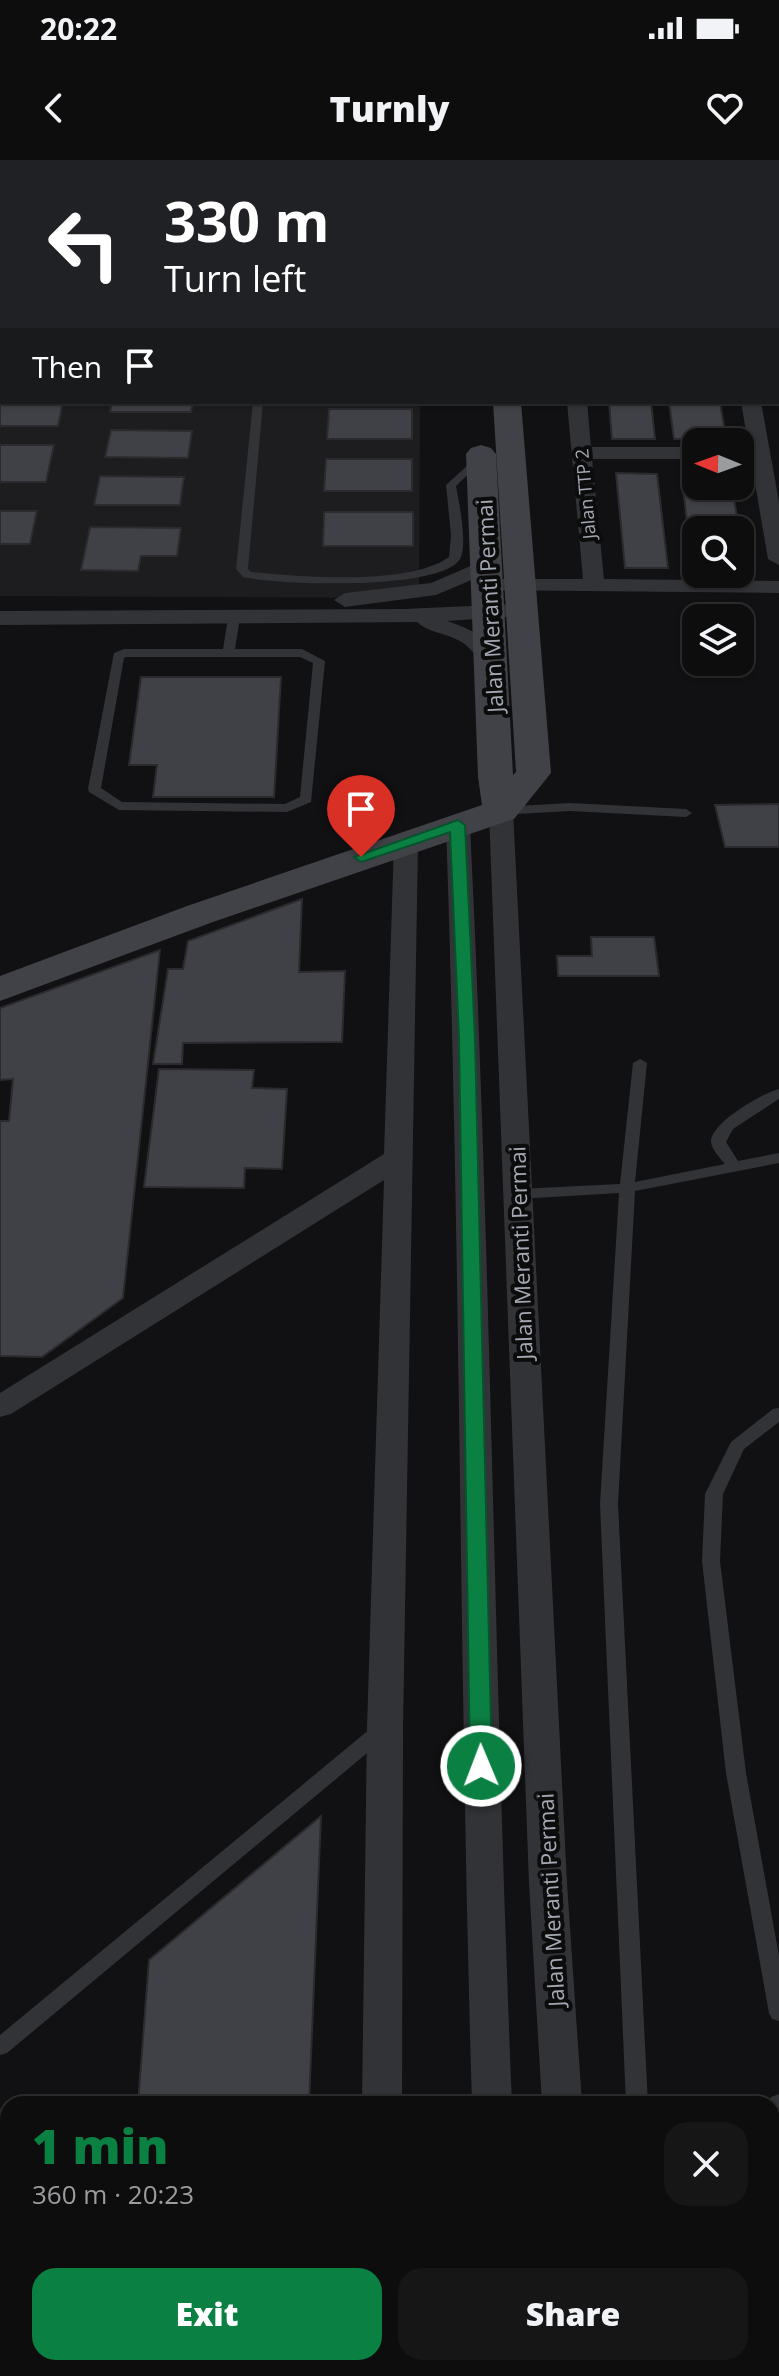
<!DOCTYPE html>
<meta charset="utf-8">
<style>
body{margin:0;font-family:"Open Sans",sans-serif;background:#161617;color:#f1f3f6;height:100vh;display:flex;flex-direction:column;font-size:30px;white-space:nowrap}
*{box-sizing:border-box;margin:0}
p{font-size:26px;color:#9a9c9e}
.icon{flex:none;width:44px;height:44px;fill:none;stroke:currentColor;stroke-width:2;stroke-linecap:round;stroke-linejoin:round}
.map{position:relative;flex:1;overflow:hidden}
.side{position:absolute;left:0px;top:1936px;width:780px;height:280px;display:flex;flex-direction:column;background:#0d0d0e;border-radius:24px 24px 0 0;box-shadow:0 2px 6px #0004,0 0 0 2px #2d2d2e}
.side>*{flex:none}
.top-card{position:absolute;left:0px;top:0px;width:780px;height:244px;box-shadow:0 2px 6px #0004,0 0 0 2px #2d2d2e;background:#202124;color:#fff;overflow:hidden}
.needle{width:52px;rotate:271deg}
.fabs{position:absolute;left:682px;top:268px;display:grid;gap:16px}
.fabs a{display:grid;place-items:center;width:72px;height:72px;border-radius:16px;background:#0d0d0e;box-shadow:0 2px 6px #0004,0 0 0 2px #2d2d2e;font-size:40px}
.pin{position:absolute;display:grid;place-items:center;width:68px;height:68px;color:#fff;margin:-82px -34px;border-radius:50% 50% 50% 0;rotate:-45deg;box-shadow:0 0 8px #0007}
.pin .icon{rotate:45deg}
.me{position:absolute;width:88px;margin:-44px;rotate:359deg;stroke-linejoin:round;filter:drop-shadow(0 0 6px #0008)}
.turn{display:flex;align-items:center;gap:28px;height:168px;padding:0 32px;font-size:36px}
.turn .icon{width:104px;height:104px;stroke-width:2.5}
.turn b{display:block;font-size:56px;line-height:68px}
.then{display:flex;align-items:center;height:76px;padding:0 32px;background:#0003;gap:16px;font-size:30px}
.round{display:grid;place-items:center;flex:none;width:84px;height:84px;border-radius:24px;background:#161617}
.summary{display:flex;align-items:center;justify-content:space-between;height:136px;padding:0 32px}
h1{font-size:48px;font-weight:800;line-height:60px;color:#0b8043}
.primary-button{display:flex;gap:16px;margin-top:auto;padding:16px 32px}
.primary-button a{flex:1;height:92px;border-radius:24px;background:#0b8043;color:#fff;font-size:32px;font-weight:800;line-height:92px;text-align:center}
.primary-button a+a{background:#161617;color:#f1f3f6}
.status{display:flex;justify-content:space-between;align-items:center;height:56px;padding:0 40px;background:#0d0d0e;direction:ltr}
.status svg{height:22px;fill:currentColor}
header{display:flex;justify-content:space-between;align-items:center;height:104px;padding:0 32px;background:#0d0d0e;font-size:36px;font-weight:800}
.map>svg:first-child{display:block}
.built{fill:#1d1d1f}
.building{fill:#404146;stroke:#2b2b2f;stroke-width:2}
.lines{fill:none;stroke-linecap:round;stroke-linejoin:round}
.lane{fill:#323337;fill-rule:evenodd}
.street{fill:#323337;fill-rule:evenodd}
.secondary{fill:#404247;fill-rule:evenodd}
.route{fill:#0b8043;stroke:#07532c;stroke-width:2}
.labels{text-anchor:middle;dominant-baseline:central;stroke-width:8;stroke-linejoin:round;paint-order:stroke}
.far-street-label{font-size:18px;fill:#a3a8b3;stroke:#0c0c0d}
.street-label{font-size:22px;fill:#a3a8b3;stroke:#0c0c0d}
</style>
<div class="status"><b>20:22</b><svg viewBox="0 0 49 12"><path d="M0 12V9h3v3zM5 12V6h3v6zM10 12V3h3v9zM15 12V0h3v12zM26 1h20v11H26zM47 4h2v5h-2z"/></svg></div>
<header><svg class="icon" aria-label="back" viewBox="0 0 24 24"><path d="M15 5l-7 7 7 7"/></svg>Turnly<svg class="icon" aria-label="heart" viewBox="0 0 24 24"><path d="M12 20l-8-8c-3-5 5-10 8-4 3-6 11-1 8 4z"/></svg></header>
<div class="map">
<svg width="779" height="2216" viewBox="0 0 779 2216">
<rect width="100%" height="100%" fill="#111113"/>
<path class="built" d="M0,0H421L2,2V242H420L419,438L0,436Z"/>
<g class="building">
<path d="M157,0H322L157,2Z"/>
<path d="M0,238L2,242H63L58,266H0Z"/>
<path d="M112,242H193L191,252H110Z"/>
<path d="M609,242H651L655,279H612Z"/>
<path d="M669,242H720L726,279H674Z"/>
<path d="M329,249H412V279H327Z"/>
<path d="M111,270L192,271L188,298L105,297Z"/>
<path d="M0,285H54L46,322H0Z"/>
<path d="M326,299H412V331H324Z"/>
<path d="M681,311H696V326H732L739,370H696V413H693Z"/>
<path d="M616,313L657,314L668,408H625Z"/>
<path d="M100,316L184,317L180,345H94Z"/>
<path d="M0,351H37L30,384H0Z"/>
<path d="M324,352H413V386H323Z"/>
<path d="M90,367L181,368L177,396H141L138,411L81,410Z"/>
<path d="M141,517H281L274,637H153L157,605H129Z"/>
<path d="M779,644V687H725L715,645Z"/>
<path d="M302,739L299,812L345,811L342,882L183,883L182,904H153L168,809H183L188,781Z"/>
<path d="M591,777H654L659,816H558L557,796H592Z"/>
<path d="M160,790L123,1138L42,1197L0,1196V961H9L13,919L0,920V848Z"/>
<path d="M159,909L254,910L252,928L287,929L282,1009L245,1008L244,1028L144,1027Z"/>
<path d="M321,1656L309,1944H138L149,1800Z"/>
<path d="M0,2042H8V2208H43L42,2216H0Z"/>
<path d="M119,2208H298V2216H118Z"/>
</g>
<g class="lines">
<g class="lane">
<rect x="357" y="0" width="8" height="2"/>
<rect x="641" y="0" width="8" height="2"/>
<rect x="778" y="199" width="1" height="6"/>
<path d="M253,242H263L248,409L251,412C298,417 410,426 449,397L451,375L446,325L481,293L486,296L485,298L456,326C459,342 468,385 460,399C440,431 279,425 243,417L236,409Z"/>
<path d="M234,454L240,458L235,489H302L325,501L311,642L287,652L119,650L89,632L88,629L114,493L124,489H223L228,458ZM126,497H300L313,503L300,637L285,644L122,642L101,628L124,498Z"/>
<path d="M570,643L686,649L692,653L686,657L570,651L501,655L495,651L501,647Z"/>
<path d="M640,899L647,903L635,1022L725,1004C720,998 712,990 711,982C710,963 763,933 779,929V939L733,969L726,982L738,1001L779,993V1003L635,1031L618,1344L648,1944H626L600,1344L619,1033L518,1039L510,1034L518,1029L620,1024L633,903Z"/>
<path d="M779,1248V1262L744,1289L723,1334L720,1401L746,1613L779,1796V1861L772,1859L769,1853L726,1613L702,1401L705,1334L731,1282L773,1249Z"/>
<path d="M383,1562L390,1564L393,1569L390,1574L7,1893L0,1895V1875L376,1564Z"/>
<path d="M779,1934V1990L772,1992V1944H768L771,1937Z"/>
<path d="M772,2050L779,2052V2071L772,2069Z"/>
<path d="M651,2208H675L676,2216H652Z"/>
</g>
<g class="street">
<rect x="545" y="0" width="16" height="2"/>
<rect x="720" y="0" width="16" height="2"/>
<rect x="778" y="82" width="1" height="10"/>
<rect x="778" y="118" width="1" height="10"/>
<path d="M567,242H587L591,287H696V299H592L604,419L779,421V433L487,430L484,425L487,420L495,419H583Z"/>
<path d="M741,242H761L779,342V405L768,399Z"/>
<path d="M487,399L495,400L498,405L495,410L436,435L345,447L334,440L345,433L431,423Z"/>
<path d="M514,444L522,446L525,451L522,456L447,461C471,469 489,478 504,499L501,504C480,509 475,488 458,480C445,473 427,472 417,462L0,465V451L404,449Z"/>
<path d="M501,644L510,646L513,651L567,1723L582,1944H542L529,1723L489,651L492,646Z"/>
<path d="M458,658L467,660L470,665C491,1091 494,1518 512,1944H472C459,1518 461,1091 446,665L449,660Z"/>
<path d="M406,675L415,677L418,682L403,1568L402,1944H362L367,1568L384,1020L11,1254L0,1257V1233L384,994L394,682L397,677Z"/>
<rect x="359" y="2208" width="44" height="8"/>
<rect x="473" y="2208" width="44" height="8"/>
<rect x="556" y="2208" width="44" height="8"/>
</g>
<g class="secondary">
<path d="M477,0H501L502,2H478Z"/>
<rect x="778" y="102" width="1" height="16"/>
<path d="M493,242H521L551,613L514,659L213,762L0,841V816L187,746L482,645L478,617L466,294L471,288L481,285L491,288L496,294L513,615L516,612Z"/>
</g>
</g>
<path class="route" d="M458,660L465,665L475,878L492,1606L489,1612H473L470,1606L459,878L450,672L367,700L361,702L354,697Z"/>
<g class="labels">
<g class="far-street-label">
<text transform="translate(585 334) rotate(-95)">Jalan TTP 2</text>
</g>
<g class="street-label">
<text transform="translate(489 446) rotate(-93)">Jalan Meranti Permai</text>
<text transform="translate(520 1093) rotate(-92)">Jalan Meranti Permai</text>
<text transform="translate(550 1740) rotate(-93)">Jalan Meranti Permai</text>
</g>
</g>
</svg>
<div class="fabs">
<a><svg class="needle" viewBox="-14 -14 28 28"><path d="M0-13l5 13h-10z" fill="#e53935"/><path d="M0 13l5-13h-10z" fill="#9a9c9e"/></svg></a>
<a><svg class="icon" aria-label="search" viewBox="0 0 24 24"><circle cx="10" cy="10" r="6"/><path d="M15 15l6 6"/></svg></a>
<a><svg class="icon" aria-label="layers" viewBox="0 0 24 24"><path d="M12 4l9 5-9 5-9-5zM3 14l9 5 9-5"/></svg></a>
</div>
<div class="pin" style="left:361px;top:697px;background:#d93025"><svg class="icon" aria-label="arrive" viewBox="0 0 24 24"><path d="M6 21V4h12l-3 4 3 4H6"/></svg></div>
<svg class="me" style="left:481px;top:1606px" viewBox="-20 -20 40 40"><circle r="17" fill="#0b8043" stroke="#fff" stroke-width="3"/><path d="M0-11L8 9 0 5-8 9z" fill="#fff"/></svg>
<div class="top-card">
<div class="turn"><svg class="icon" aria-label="left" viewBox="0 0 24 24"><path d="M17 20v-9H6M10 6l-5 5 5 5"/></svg><div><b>330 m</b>Turn left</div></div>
<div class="then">Then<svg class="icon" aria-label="arrive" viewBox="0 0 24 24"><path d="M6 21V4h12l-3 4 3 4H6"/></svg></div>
</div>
<section class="side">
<div class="summary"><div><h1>1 min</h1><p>360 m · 20:23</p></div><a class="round"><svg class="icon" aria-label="close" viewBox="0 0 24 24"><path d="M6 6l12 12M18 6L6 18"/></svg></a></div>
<div class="primary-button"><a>Exit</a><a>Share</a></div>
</section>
</div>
